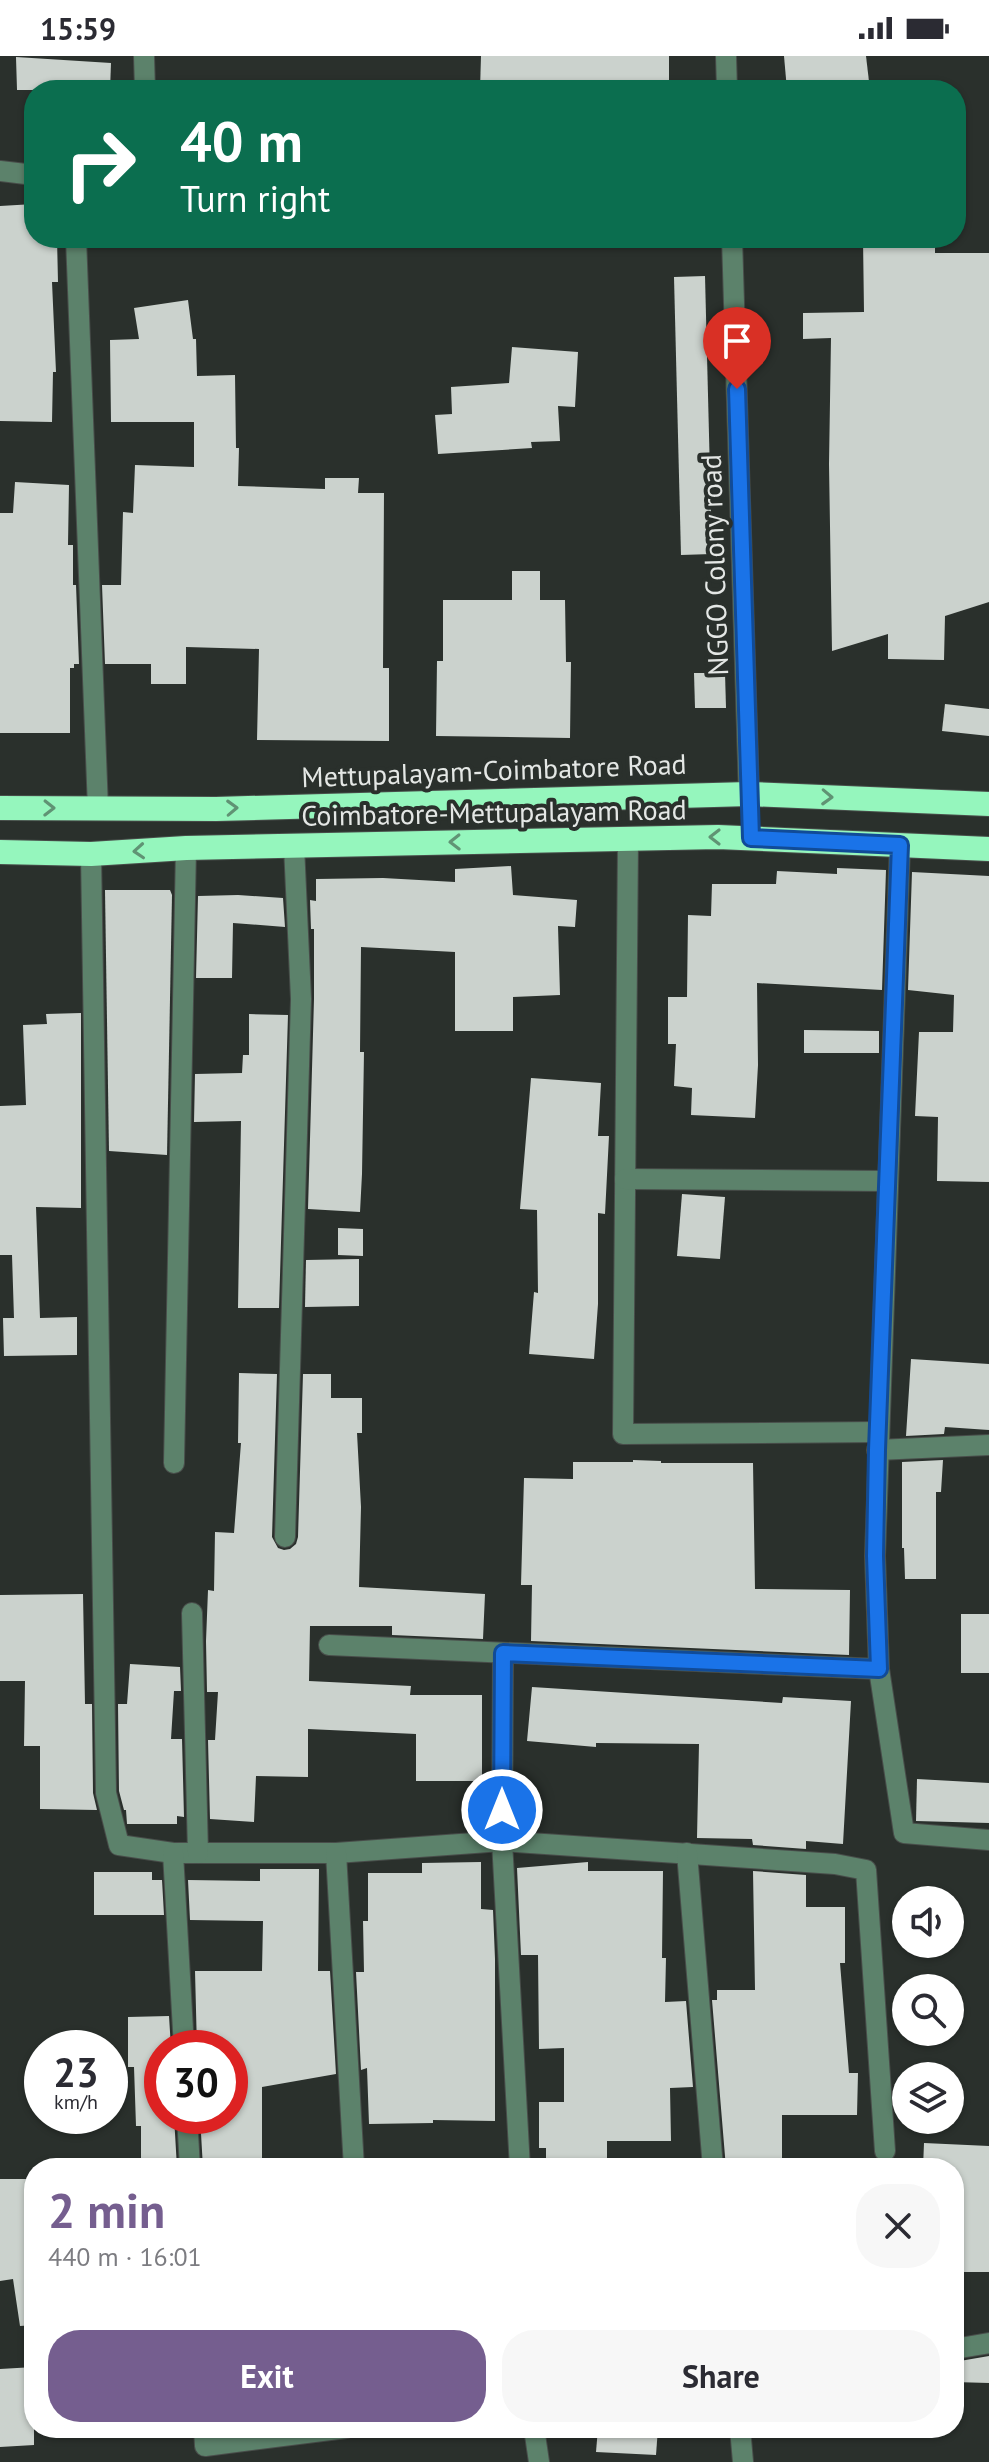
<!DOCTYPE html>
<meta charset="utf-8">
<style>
body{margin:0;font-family:"PT Sans",sans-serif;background:#f7f7f7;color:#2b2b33;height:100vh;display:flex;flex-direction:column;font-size:30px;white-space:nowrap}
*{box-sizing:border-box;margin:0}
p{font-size:26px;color:#7c7c81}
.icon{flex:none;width:44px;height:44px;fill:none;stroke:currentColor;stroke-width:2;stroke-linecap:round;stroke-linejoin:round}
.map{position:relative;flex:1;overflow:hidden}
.details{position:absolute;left:24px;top:2102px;width:940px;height:280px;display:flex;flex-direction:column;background:#fff;border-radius:32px;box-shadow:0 2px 6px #0004}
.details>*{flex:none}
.banner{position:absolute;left:24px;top:24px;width:942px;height:168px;border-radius:32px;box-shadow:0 2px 6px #0004;background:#0b6e4f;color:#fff;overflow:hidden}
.tools{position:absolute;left:892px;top:1830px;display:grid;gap:16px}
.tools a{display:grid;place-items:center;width:72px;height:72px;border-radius:50%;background:#fff;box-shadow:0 2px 6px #0004;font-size:40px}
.speed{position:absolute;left:24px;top:1974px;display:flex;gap:16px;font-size:40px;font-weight:700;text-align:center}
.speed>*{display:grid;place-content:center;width:104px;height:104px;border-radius:50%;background:#fff;box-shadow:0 2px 6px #0004;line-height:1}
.speed small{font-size:20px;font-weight:400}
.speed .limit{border:12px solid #d22;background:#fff;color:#111}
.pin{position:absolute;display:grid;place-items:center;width:68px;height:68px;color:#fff;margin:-82px -34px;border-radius:50% 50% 50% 0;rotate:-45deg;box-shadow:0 0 8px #0007}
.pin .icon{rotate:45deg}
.me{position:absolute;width:88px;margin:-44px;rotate:0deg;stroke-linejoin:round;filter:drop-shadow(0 0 6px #0008)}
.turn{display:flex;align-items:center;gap:28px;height:168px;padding:0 24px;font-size:36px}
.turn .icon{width:104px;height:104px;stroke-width:2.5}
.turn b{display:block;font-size:56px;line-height:68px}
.round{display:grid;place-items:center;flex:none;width:84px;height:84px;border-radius:32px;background:#f7f7f7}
.head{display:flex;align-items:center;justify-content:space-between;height:136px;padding:0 24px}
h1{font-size:48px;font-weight:700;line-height:60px;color:#755e8f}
.button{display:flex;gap:16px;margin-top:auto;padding:16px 24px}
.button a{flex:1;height:92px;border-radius:32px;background:#755e8f;color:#fff;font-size:32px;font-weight:700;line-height:92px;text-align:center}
.button a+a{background:#f7f7f7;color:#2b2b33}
.status{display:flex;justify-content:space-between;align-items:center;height:56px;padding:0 40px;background:#fff;direction:ltr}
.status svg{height:22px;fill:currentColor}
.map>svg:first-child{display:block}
.building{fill:#cbd2cd}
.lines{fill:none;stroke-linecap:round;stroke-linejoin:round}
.minor-casing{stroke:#484d4a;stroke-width:22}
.highway-casing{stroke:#484d4a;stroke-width:26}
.minor{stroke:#5c826b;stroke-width:20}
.highway{stroke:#95f6bd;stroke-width:24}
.oneway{stroke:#609374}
.route-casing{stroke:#114b97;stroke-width:20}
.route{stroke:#1a73e8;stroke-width:14}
.labels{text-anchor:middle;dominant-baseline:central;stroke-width:8;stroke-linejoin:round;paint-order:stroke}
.street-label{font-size:28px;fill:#e4e7e5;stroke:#2a302c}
</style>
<div class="status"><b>15:59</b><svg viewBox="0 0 49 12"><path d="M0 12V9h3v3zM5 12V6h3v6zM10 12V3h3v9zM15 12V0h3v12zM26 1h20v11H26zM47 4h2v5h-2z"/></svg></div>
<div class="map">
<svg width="989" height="2406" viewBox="0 0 989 2406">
<rect width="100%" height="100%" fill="#2a302c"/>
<g class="building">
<path d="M481,0H669V34H480Z"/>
<path d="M784,0H866L870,34H787Z"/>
<path d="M16,1L111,7L110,34H17Z"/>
<path d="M34,148V182H57L58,226H52L56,316H53L52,366L0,365V150Z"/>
<path d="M863,182H935V197H989V546L945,560L944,604L888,603V578L832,595L829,408L831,282L803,283V257L864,256Z"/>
<path d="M705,220L712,498L681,499L674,221Z"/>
<path d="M188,244L193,283H196L197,320L235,319L236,392H239L238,430L325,433V422H359L358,437H384L383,612H389V685L257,684L259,593L186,591V628H151V608H105L102,529H121L123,456L133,457L135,409L194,411V366H111L110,284L139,283L134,252Z"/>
<path d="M512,291L578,296L575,351L558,350L560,385L531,386L532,392L438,398L435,359L452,358L451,331L509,327Z"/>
<path d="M15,426L69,429L68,489H73V529H76L79,608H74V612H70V677H0V457H13Z"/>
<path d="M512,515H540V544H565L566,606H571L570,682L436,680L437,605H443V544H512Z"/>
<path d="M694,617H725L726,652H695Z"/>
<path d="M945,648L989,653V680L942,675Z"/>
<path d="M511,810L513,839L577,844L575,871L558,870L560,939L513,941V975H455V896L361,891L360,996H364L362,1118L360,1156L308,1153L314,943V873H311L310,844L316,845V823L383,822L455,826V813Z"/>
<path d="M837,812L886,814L882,934L757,927L758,1009L755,1062L691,1059L692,1032L674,1030L676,988H668V941H687L688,859L711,860L712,828H776L777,815L837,818Z"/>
<path d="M912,816L989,820V1126L937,1125L938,1061L915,1060L919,976H953L954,939L908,934Z"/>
<path d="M105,834H170L172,839L167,1099L109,1095Z"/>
<path d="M238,839L283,842L285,871L233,867L232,922H196L198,840Z"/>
<path d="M81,957V1152L36,1151L40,1262L77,1261V1299L4,1300L3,1262H14L12,1199H0V1050L26,1049L23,969L47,968L46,958Z"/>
<path d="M249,958L288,959L279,1252H238L241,1065L194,1066L195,1018L242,1017L243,999H249Z"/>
<path d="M804,974L879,975V997H804Z"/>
<path d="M531,1022L601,1027L598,1080H609L605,1158L598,1157V1248L594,1303L529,1298L534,1236L538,1237L537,1154L520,1153Z"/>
<path d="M682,1138L725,1141L720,1203L677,1200Z"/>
<path d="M338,1172L363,1173V1200L338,1199Z"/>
<path d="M359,1203V1250L305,1251L306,1204Z"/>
<path d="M911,1303L989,1308V1374L945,1371L944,1378L906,1380Z"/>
<path d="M239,1317L277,1318L272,1481L278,1492L284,1494L290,1493L296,1488L298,1481L303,1318H331V1342H362V1377H357L361,1451L359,1531L485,1538L483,1583L392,1579V1570H310L309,1625L411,1630L410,1639H482V1725H416V1678L308,1673V1721L256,1720L254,1766L210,1763L208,1684H215L218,1636H207L206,1585L208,1534L214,1535L215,1476L234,1477L241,1387H238Z"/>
<path d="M633,1404L661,1405V1407H753L755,1533L850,1534L849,1599L531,1585L532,1529H521L524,1422L573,1423V1406H633Z"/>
<path d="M943,1404L941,1436H936V1523H905L904,1492H902V1406Z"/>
<path d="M83,1538L85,1648H92L93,1737L97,1754L40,1753V1690H24L25,1625H0V1539Z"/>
<rect x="961" y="1558" width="28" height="59"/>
<path d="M130,1608L180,1611L181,1635H174L171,1683H182L184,1761L177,1760V1768H127L126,1754H124L119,1735L118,1648H127Z"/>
<path d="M532,1631L782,1647L783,1641L851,1645L843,1788L806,1785V1793L753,1789L752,1783L697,1782L699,1688L596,1687V1691L527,1685Z"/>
<path d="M917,1723L989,1727V1767L916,1765Z"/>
<path d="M481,1806V1853L493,1854L495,1903V2065L433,2064V2067L369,2068L367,2012L361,2014L356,1916H364L363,1865H368V1817H422V1807Z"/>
<path d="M588,1806V1815H663L662,1902H666L665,1946L686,1945L693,2031L670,2032L671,2085H607V2112H546V2092H539V2046H564V1992L539,1993L538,1899H521L517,1812Z"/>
<path d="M260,1813H319L318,1915H330L336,2018L262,2031V2112H203L200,2060H230V1992H197L195,1915H262L263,1865L190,1864L188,1824L260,1825Z"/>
<path d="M753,1815L806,1819V1851H845V1907H840L849,2017H858L857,2059H782V2112H726L712,1944H717V1934H755Z"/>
<path d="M94,1816H152V1824H162L164,1859H94Z"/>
<path d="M169,1960L171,1992H162V2060H174L177,2112H141V2070H136L134,2011H128V1961Z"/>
<path d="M924,2087L989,2090V2216H954V2112H923Z"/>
<path d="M0,2123H34V2269L20,2270L13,2223L0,2225Z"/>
<path d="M989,2300V2327L954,2326V2306Z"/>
<path d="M34,2311V2389L0,2391V2313Z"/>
<path d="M598,2372H658L656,2399L596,2396Z"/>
</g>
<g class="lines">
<g class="minor-casing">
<g id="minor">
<path d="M144,0L145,34"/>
<path d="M726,0L727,34"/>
<path d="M0,115L34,119"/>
<path d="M76,182L98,753"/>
<path d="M732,182L749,738"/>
<path d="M628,783L623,1378L878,1376"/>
<path d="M900,789L875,1500L879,1613L904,1777L989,1784"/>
<path d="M91,798L106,1737L119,1789L173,1797H336L502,1785L835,1808L866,1814L885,2095"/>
<path d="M625,1123L887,1125"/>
<path d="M877,1394L989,1389"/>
<path d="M174,1407L186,792"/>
<path d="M285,1481L301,943L294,790"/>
<path d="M192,1557L198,1797"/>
<path d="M329,1589L879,1613"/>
<path d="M503,1597L502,1785L520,2112"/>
<path d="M173,1797L184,1992"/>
<path d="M336,1797L354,2112"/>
<path d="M687,1797L713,2112"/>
<path d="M187,2060L190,2112"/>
<path d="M954,2293L989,2287"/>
<path d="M204,2372L205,2390L346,2372"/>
<path d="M534,2372L539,2406"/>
<path d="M740,2372L743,2406"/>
</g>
</g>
<g class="highway-casing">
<g id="highway">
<path d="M0,752L216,753L749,738L989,748"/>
<path d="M0,796L91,798L186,792L718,781L989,793"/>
</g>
</g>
<use href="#minor" class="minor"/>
<use href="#highway" class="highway"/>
</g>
<defs><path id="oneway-chevron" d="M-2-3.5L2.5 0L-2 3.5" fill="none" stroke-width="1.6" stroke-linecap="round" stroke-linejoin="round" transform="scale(2)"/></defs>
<g class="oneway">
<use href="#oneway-chevron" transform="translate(827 741) rotate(2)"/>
<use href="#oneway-chevron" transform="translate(49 752) rotate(1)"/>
<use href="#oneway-chevron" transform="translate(232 752) rotate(-2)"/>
<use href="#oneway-chevron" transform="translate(715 781) rotate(-180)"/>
<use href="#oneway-chevron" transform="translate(455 786) rotate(179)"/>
<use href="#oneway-chevron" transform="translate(139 795) rotate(176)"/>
</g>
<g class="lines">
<g class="route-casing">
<path id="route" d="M502,1754L503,1597L879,1613L875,1500L877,1394L900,789L751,782L737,333"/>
</g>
<use href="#route" class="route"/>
</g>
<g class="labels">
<g class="street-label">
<text transform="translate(714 509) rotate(-92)">NGGO Colony road</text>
<text transform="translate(494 714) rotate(-2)">Mettupalayam-Coimbatore Road</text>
<text transform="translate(494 756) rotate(-1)">Coimbatore-Mettupalayam Road</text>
</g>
</g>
</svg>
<div class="tools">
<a><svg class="icon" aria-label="sound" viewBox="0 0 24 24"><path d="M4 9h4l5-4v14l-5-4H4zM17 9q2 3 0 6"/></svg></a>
<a><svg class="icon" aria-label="search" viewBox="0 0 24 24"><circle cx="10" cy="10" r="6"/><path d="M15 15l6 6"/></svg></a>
<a><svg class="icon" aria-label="layers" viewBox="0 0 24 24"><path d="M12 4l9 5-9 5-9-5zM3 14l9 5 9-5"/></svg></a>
</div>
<div class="speed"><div>23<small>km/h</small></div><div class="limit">30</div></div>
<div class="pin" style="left:737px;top:333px;background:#d93025"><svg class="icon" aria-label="arrive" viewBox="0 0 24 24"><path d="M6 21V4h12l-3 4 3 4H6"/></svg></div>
<svg class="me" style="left:502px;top:1754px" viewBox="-20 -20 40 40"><circle r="17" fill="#1a73e8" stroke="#fff" stroke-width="3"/><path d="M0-11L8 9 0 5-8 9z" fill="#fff"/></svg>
<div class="banner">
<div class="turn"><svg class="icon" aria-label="right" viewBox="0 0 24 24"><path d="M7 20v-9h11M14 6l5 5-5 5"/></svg><div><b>40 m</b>Turn right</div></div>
</div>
<section class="details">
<div class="head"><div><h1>2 min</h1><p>440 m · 16:01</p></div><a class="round"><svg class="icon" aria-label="close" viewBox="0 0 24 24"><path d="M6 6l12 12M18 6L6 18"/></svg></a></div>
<div class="button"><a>Exit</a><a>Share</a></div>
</section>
</div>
